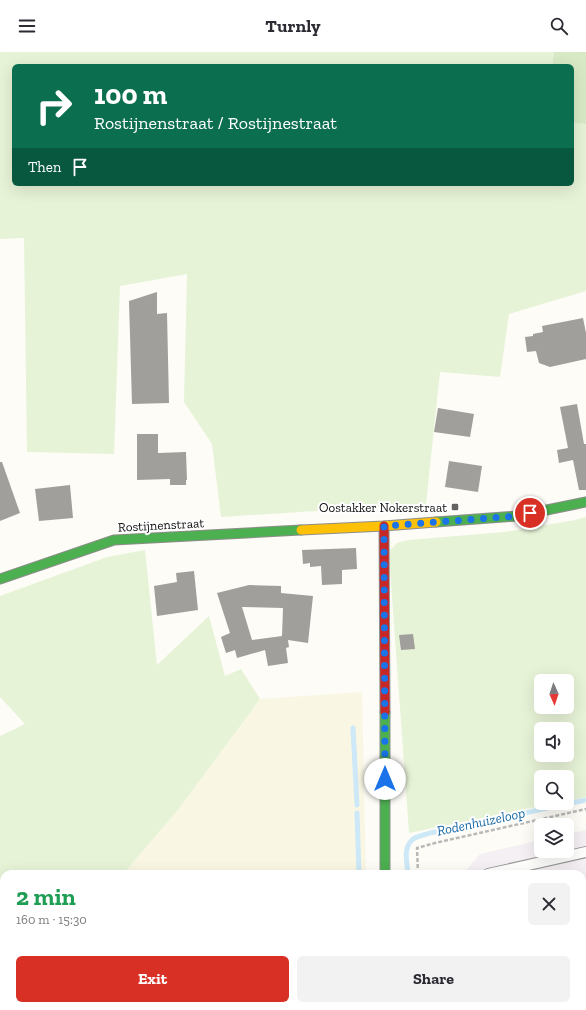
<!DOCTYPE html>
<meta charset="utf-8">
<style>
body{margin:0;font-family:"Zilla Slab",serif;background:#f2f2f3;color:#2b2b33;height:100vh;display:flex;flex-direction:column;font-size:15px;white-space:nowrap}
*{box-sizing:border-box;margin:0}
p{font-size:13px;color:#7c7c81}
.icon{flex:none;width:22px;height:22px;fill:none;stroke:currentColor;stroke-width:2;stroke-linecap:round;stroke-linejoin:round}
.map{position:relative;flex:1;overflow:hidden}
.sheet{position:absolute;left:0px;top:818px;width:586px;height:140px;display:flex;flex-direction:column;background:#fff;border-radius:12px 12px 0 0;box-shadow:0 4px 16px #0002}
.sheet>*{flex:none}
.top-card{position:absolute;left:12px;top:12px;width:562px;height:122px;border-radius:6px;box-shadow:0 4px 16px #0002;background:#0b6e4f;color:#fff;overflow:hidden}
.needle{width:26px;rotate:177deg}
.buttons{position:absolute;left:534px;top:622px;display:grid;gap:8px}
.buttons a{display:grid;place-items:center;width:40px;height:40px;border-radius:6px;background:#fff;box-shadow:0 4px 16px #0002;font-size:20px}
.pin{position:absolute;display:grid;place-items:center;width:34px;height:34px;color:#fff;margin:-17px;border:2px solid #fff;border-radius:50%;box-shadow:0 1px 4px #0007}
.me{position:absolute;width:44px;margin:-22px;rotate:0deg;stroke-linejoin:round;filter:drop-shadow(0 0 3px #0008)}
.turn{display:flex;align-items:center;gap:14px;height:84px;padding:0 16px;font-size:18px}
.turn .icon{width:52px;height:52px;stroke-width:2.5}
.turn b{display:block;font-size:28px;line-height:34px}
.then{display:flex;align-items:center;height:38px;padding:0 16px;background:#0003;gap:8px;font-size:15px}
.round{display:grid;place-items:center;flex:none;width:42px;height:42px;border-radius:6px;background:#f2f2f3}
.headline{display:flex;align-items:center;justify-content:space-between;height:68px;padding:0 16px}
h1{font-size:24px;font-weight:700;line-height:30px;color:#1e9e55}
.button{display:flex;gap:8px;margin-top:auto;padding:8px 16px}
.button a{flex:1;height:46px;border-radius:6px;background:#d93025;color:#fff;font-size:16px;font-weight:700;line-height:46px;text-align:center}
.button a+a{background:#f2f2f3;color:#2b2b33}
header{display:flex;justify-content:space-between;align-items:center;height:52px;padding:0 16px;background:#fff;font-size:18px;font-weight:700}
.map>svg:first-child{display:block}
.industrial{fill:#f5f0f3}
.farmland{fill:#f9f7e4}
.green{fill:#e7f3d7;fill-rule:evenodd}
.forest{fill:#d8eac5}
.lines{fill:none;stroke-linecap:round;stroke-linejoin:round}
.stream{stroke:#cde8f7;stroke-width:5}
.building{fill:#a19f9c;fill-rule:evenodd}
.lane-casing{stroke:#979795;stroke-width:12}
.fast-casing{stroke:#8e8d8b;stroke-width:11}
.slow-casing{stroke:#8e8d8b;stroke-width:11}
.jam-casing{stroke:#8e8d8b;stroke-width:11}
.path{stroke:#b9b9b8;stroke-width:2.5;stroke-dasharray:4 2;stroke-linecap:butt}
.lane{stroke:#fffffe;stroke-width:10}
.fast{stroke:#4caf50;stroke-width:9}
.slow{stroke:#ffc107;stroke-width:9}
.jam{stroke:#c62828;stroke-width:9}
.route{stroke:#1a73e8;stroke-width:7;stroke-dasharray:0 12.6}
.poi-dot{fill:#646362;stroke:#fff;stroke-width:1.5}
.labels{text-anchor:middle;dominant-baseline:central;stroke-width:4;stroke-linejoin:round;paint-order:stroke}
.poi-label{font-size:13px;fill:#111;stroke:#fff;text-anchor:end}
.street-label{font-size:13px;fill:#111;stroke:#fff}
.water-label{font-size:14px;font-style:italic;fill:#1768a6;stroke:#fff}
</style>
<header><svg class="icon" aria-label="menu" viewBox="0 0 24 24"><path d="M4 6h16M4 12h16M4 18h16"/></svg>Turnly<svg class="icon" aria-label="search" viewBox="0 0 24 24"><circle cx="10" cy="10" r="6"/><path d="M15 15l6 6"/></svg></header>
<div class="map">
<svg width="586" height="958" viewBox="0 0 586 958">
<rect width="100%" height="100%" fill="#fdfcf7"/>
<path class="industrial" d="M586,778V958H449V954H582V822H463L480,802L541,788V799H567V782Z"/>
<g class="farmland">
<path d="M362,640L366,822H123L178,758L260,647Z"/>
<path d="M10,954H369V958H6Z"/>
</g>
<g class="green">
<path d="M0,0H554L552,14H14V132H572V71L586,72V239L509,262L500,325L440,320L426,452L221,465L212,392L184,350L187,222L120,234L114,402L27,400L24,186L0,187Z"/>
<path d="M586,465V745L567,749V725H541V751H555L409,781L390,517V498L397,491L408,488L505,480L575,468ZM541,629H567V655H541ZM541,677H567V703H541Z"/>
<path d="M145,498L157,613L209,564L225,624L241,617L260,647L178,758L123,822H4V954H10L6,958H0V684L25,672L0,645V544L107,505Z"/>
</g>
<path class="forest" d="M554,0H586V72L572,71V14H552Z"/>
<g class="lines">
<g class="stream">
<path d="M353,676L357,753"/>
<path d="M357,761L359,822"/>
<path d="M408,822C407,811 403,796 412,788C416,784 425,783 430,781L586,748"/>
<path d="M363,954V958"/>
<path d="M419,954L420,958"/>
</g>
</g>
<g class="building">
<path d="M157,240V262L167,261L169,351L132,352L129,249Z"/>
<path d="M583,266L586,281V307L550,315L539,311L536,299L527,300L525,285L533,284V282L543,280L542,274Z"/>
<path d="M577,352L584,392H586V438H579L573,408L559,411L557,398L568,396L560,355Z"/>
<path d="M438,356L474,362L470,385L434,380Z"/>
<path d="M137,382H158V401L186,400L187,428H186V433H170V427L137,428Z"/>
<path d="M449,409L482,414L478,440L445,435Z"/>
<path d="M0,410H2L20,461L0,469Z"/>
<path d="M70,433L73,466L39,469L35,437Z"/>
<path d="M356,496L357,517L342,518V532L322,533L321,514L310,515V511L303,512L302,498Z"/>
<path d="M194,519L198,558L157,564L154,534L177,530L176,521Z"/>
<path d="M249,533L281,534V541L313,544L308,591L288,588L289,595L286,596L288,611L268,614L265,598L237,606L235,598L226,601L221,585L230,581L217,541ZM242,555L283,556L282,584L252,588Z"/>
<path d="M413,582L415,597L401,598L399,583Z"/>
</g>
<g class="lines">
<g class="lane-casing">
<g id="lane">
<path d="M488,822L586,800"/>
<path d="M469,954V958"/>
</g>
</g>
<g class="fast-casing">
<g id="fast">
<path d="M436,470L517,464L586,450"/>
<path d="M0,527L114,488L301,478"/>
<path d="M385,660V822"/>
<path d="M388,954V958"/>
</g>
</g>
<g class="slow-casing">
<path id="slow" d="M301,478L384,474L436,470"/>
</g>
<g class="jam-casing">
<path id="jam" d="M384,474L385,660"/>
</g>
<g class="path">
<path d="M418,822L417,796L435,791L586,757"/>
<path d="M424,954V958"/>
</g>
<use href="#lane" class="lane"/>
<use href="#fast" class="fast"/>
<use href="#slow" class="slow"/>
<use href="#jam" class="jam"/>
</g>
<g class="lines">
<path class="route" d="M385,727L384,474L517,464L530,461"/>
</g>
<rect class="poi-dot" x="451" y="451" width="8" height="8" rx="2"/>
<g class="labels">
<g class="poi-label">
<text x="447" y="455">Oostakker Nokerstraat</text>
</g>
<g class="street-label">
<text transform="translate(161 473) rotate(-3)">Rostijnenstraat</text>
</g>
<g class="water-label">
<text transform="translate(481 770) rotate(-12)">Rodenhuizeloop</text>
</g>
</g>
</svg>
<div class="buttons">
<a><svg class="needle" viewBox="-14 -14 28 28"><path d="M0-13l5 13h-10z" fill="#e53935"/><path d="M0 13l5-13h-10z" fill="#7c7c81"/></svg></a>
<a><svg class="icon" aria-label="sound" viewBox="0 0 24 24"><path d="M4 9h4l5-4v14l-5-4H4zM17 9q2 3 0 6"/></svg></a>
<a><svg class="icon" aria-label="search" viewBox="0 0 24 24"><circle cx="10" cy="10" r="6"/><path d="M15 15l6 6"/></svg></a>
<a><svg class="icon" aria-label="layers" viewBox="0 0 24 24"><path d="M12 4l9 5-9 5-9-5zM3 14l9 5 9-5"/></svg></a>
</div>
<div class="pin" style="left:530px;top:461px;background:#d93025"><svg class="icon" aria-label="arrive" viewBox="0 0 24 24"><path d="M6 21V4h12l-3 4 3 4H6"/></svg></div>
<svg class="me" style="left:385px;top:727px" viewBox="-20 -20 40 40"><circle r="19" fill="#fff"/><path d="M0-13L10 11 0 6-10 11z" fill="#1a73e8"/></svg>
<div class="top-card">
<div class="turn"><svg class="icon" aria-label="right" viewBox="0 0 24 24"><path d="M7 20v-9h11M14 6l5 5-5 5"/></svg><div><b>100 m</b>Rostijnenstraat / Rostijnestraat</div></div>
<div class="then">Then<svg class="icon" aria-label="arrive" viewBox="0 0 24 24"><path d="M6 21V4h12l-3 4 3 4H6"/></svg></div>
</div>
<section class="sheet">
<div class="headline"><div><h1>2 min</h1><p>160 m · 15:30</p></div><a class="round"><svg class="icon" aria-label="close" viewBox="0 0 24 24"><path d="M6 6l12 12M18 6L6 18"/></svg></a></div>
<div class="button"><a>Exit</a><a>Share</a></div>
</section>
</div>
